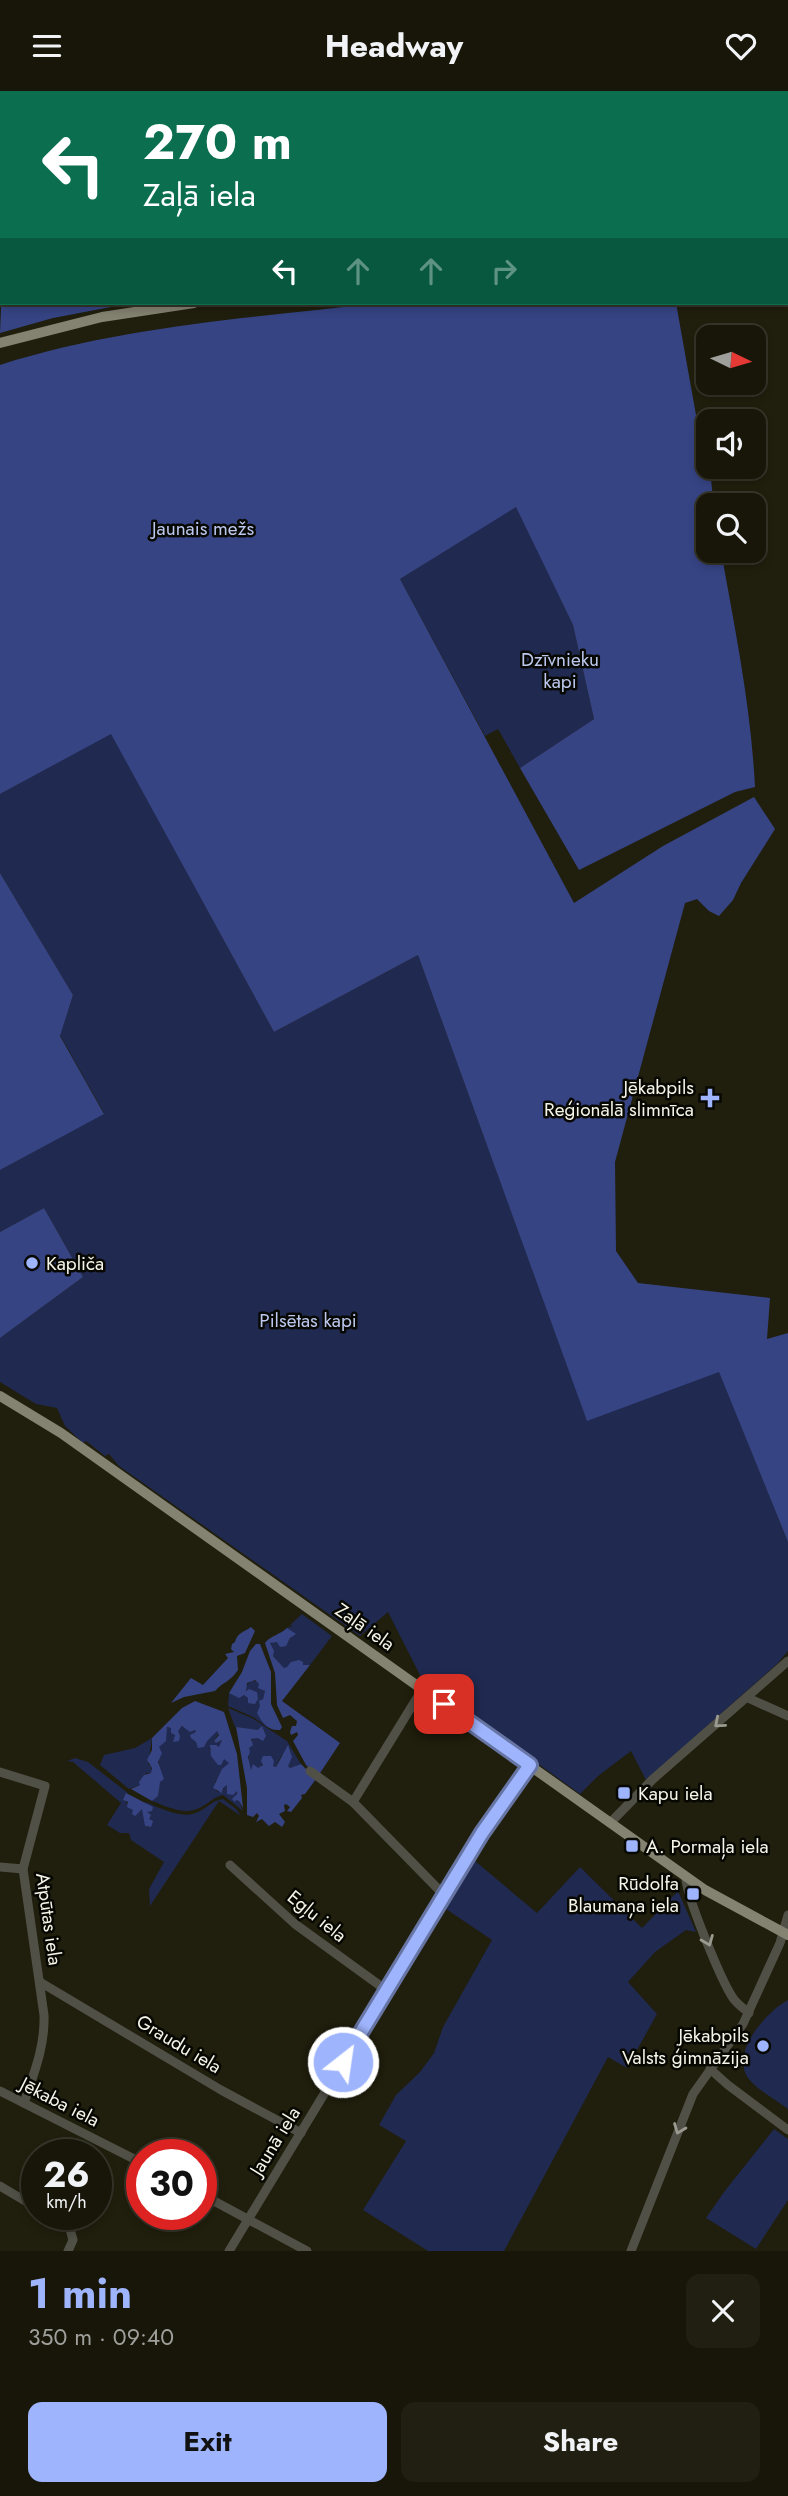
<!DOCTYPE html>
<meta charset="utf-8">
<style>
body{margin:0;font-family:Jost,sans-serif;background:#211f12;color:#f1f3f6;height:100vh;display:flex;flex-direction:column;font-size:26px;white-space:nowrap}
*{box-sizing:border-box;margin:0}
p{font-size:23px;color:#9f9f9c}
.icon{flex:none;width:38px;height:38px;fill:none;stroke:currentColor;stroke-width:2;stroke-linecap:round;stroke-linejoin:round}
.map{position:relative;height:2160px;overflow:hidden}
.panel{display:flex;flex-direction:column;background:#181609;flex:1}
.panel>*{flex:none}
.hud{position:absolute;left:0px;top:0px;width:789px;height:214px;box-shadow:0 4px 10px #0003,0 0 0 2px #36352a;background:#0b6e4f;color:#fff;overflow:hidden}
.needle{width:46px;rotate:95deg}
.fabs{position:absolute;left:696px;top:234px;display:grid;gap:14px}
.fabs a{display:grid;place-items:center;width:70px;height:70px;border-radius:14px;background:#181609;box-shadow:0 4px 10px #0003,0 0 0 2px #36352a;font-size:35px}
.speed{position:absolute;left:21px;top:2048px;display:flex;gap:14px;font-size:35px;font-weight:700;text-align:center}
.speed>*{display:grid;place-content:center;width:91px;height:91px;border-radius:50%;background:#181609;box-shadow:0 4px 10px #0003,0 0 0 2px #36352a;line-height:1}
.speed small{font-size:18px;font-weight:400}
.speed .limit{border:10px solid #d22;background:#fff;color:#111}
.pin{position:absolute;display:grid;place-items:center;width:60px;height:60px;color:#fff;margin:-30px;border-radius:14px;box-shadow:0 4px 10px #0006}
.me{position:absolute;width:77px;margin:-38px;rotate:30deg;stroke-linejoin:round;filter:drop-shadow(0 0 5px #0008)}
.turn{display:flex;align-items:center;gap:24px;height:147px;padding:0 28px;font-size:32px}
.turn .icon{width:91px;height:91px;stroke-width:2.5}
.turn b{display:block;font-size:49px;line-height:60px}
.lanes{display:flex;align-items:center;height:66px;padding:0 28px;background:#0003;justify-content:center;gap:35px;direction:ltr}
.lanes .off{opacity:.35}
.round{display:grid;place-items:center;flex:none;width:74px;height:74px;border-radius:14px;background:#211f12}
.headline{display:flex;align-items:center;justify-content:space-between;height:119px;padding:0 28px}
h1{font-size:42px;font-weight:700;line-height:52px;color:#9eb4fd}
.action{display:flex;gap:14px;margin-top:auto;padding:14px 28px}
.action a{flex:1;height:80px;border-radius:14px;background:#9eb4fd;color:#111;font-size:28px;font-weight:700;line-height:80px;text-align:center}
.action a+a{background:#211f12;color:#f1f3f6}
header{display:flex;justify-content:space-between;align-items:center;height:91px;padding:0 28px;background:#181609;font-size:32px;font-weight:700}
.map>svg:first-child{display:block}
.green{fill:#20294f}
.forest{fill:#364484}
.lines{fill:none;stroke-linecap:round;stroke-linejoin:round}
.minor{stroke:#515047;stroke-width:9}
.major{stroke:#848270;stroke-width:10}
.oneway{stroke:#9b9a90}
.route-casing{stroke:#6775a4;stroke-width:18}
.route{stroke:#9eb4fd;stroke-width:12}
.poi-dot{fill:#9eb4fd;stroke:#080803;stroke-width:2.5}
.labels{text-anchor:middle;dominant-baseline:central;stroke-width:5;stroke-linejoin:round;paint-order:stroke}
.park-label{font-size:19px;fill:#bcc8ee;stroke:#080803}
.poi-label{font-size:19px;fill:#f6f5e9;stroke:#080803;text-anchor:end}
.street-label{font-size:19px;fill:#f6f5e9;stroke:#080803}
</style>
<header><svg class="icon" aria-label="menu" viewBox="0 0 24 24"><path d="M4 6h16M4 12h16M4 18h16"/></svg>Headway<svg class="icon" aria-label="heart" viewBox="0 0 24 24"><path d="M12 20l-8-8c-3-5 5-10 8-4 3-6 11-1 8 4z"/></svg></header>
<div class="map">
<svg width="788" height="2160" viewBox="0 0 788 2160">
<rect width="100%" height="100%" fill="#201e0c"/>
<g class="green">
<path d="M516,415L573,534L594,628L520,677L498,638L485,645L400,488Z"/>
<path d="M111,642L274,941L418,864L587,1329L719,1280L788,1451V1560L777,1573L646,1689L631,1660L598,1685L580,1703L423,1590L388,1521L360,1545L119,1375L109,1363L105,1365L86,1350L83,1352L65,1335L57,1317L36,1313L0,1291V1247L83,1186L44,1117L0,1141V1079L104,1022L60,944L73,904L0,782V703Z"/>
<path d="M302,1523L332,1545L310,1574L284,1577L273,1565L269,1554L272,1551H288L293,1542L286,1537L293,1535L290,1534Z"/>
<path d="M252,1589L259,1592L265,1600L259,1624L267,1636L253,1626L228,1615L229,1602L244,1604L249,1607L248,1612L251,1600L247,1601L245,1596Z"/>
<path d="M228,1617L252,1627L287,1650L301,1673L290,1677L287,1675L290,1669L289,1656L280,1667L276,1676L273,1675L271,1665L267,1666L260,1677L250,1678C247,1663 248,1652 258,1640L235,1636Z"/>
<path d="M183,1635L191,1641L194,1639L197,1641L196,1651L199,1655L216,1640L219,1642L214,1650L216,1652L223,1649L219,1657H209C216,1669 219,1666 228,1669L229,1672L215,1691L216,1700L223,1701V1697L227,1694L228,1697L237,1699L236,1709L239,1710L243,1720L223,1704C214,1706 210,1711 203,1715C186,1726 168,1716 152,1710C165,1687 157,1680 159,1656L162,1653L167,1636L171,1637L175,1644L174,1651L177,1640Z"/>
<path d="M152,1647L148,1673L151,1675L152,1682H146L140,1694L129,1698L100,1674L104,1664L135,1657Z"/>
<path d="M75,1667L88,1671L128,1702L125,1705V1710L134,1719L143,1718L147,1736H151L147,1721L151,1716L145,1714V1711C161,1717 182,1729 198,1721C207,1717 213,1709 223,1708L236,1718L241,1725L219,1710L150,1815L149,1798L164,1771L131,1749L129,1742H120L107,1734L121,1712L73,1671L67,1670Z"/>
<path d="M475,1770L537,1822L580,1776L642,1837L678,1800L696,1841L686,1839L655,1861L628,1891L657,1923L627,1977L608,1966L504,2160H428L363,2119L406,2050L379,2034L396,2004L420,1981L434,1962L443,1936L492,1849L446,1818Z"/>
<path d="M788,1909V2018C776,2009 757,1999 748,1987C730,1961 767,1920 788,1909Z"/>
<path d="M774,2038L788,2048V2109L756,2158L706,2127L724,2101Z"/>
</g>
<g class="forest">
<path d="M0,0H287L2,2L0,172Z"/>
<path d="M2,193V212H132L53,227L0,242Z"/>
<path d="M379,212H676L696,324L709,371L714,415H709V460H721C735,538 751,616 755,696L735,701L579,779L520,677L594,628L573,534L516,416L400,488L574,812L663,755L754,706L775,738L741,792L733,809L719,825L709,820L697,808L685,812L615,1071L616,1160L638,1192L770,1207L767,1248L788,1242V1451L719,1281L587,1330L418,864L274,941L111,643L0,703V274C122,235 253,227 379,212Z"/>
<path d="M0,782L73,904L60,945L104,1023L0,1079Z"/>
<path d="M44,1117L83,1186L0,1247V1141Z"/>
<path d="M251,1536L255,1540L245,1562L237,1565L238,1579C230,1591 223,1591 215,1600L184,1606L171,1612L191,1587L203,1594L228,1567L225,1563L234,1561L231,1558L232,1553L235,1551C237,1542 244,1541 251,1536Z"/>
<path d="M287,1537L296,1543L290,1547L286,1555L280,1556L277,1551L270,1552L274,1560L273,1565L284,1577L287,1576L291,1571L299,1569L303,1571V1574H310L282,1610L340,1652L318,1685L306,1674L293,1650L298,1644L297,1641L291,1644L290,1641L292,1635H296L297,1630L290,1624L283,1627L277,1614L275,1582L265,1552C270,1545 281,1543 287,1537Z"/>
<path d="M256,1553H260L271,1581V1613L282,1636L280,1639C267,1640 262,1631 257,1622L260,1615L259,1610L263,1608L265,1600L258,1597L259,1593L255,1589L247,1592L246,1600L249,1598L257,1601L258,1608L255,1613L248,1612V1607L244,1604L239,1607L229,1602L242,1581L250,1560Z"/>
<path d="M195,1610L224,1621L237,1663L243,1717L239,1710L236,1709L235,1711L232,1708L237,1703V1700L233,1704L227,1703V1694L223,1697L222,1702L213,1697L222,1678L229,1672L224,1668L221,1674H218L211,1665L210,1654H216L219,1656L222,1649L216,1652L214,1650L219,1644L217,1640L207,1650L204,1656L198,1657L196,1651L191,1647L190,1644L196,1641L195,1639L190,1641L182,1635L178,1640L180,1645L179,1650L173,1651L175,1644L171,1642V1637L167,1636L166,1650L159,1656L162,1662L158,1671L164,1688L160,1691L158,1705L152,1710L131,1698L140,1694L139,1691L144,1684L151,1682L152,1677L147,1669L152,1659V1647L182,1617Z"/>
<path d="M262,1635L266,1645L263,1650L258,1647L251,1648L253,1654L249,1657L250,1661L248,1666L251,1679L253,1673L258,1677L263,1674L261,1670L263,1665H271L274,1670L273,1675L276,1676L288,1654L292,1666L288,1675L290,1677L301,1673L316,1688L305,1703L301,1704L302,1707L291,1721L287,1720L290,1716L286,1713L284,1714L285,1720L279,1723L285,1731L282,1736L275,1731L269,1735L262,1728L256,1731L259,1725L257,1722L253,1726L247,1724V1697L236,1636L258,1639Z"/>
<path d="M126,1702L153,1716L152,1720L147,1721L151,1724L149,1728L153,1730L151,1736L145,1735L142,1718L135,1725L132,1723L133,1719L127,1716L128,1711L123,1709Z"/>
</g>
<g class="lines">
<g class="minor">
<path d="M293,2L295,0"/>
<path d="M0,180L2,179"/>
<path d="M423,1597L353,1711L445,1805"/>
<path d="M748,1607L788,1625"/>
<path d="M310,1680L353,1711"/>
<path d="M0,1681L45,1695L23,1778L44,1924C45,1956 34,1982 24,2012"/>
<path d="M610,1732L652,1689L788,1570"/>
<path d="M230,1774L295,1833L386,1899"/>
<path d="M0,1776L23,1778"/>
<path d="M686,1786C685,1803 722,1891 733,1907C737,1913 743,1917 749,1922"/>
<path d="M40,1891L221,1999L301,2042"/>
<path d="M710,1978L728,1994L788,2039"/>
<path d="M0,2000L142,2072"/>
<path d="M0,2095L37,2117"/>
<path d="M201,2103L307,2160"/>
<path d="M46,2123L70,2138L73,2149L68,2160"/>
<path d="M229,2160L482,1742L530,1674"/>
<path d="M631,2160L693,2003L743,1933L780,1852L788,1824"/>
</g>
<g class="major">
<path d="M0,252L102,226L194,212"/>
<path d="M0,1305L61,1342L705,1799L788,1844"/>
</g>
</g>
<defs><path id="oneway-chevron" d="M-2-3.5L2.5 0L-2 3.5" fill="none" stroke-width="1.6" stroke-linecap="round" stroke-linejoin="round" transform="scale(1.75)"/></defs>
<g class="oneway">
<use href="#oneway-chevron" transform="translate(719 1632) rotate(139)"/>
<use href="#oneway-chevron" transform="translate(708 1850) rotate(68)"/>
<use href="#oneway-chevron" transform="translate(679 2038) rotate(111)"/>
</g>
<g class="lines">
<g class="route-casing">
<path id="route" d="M343,1971L482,1742L530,1674L444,1613"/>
</g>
<use href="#route" class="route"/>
</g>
<g class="poi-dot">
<path d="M706.5 996.5h7v7h7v7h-7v7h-7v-7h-7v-7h7z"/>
<circle cx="32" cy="1172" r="7"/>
<rect x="617" y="1695" width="14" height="14" rx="3.5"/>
<rect x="625" y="1748" width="14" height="14" rx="3.5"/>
<rect x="686" y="1796" width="14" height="14" rx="3.5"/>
<circle cx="763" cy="1955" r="7"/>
</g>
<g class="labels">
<g class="park-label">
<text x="203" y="437">Jaunais mežs</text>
<text x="560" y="568">Dzīvnieku<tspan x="560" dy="22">kapi</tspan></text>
<text x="308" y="1229">Pilsētas kapi</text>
</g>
<g class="poi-label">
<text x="694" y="996">Jēkabpils<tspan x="694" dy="22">Reģionālā slimnīca</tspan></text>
<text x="46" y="1172" text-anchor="start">Kapliča</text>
<text x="638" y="1702" text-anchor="start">Kapu iela</text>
<text x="646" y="1755" text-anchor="start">A. Pormaļa iela</text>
<text x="679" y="1792">Rūdolfa<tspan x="679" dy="22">Blaumaņa iela</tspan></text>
<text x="749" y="1944">Jēkabpils<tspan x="749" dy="22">Valsts ģimnāzija</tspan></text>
</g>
<g class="street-label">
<text transform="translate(365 1536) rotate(35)">Zaļā iela</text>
<text transform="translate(317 1825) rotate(39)">Egļu iela</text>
<text transform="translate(49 1828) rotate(82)">Atpūtas iela</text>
<text transform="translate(179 1953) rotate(31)">Graudu iela</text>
<text transform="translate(60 2011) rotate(27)">Jēkaba iela</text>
<text transform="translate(275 2050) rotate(-58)">Jaunā iela</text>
</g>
</g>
</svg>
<div class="fabs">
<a><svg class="needle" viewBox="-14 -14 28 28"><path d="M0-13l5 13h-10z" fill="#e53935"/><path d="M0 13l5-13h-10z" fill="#9f9f9c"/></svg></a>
<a><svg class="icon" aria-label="sound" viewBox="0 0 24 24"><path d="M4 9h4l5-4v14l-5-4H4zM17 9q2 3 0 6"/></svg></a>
<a><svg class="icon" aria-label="search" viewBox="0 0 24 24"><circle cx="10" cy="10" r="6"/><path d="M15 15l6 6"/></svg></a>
</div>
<div class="speed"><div>26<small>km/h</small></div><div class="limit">30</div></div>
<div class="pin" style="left:444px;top:1613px;background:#d93025"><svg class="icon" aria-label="arrive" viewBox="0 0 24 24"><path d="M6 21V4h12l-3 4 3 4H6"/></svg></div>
<svg class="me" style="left:343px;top:1971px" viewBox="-20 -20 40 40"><circle r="17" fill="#9eb4fd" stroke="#fff" stroke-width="3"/><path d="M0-11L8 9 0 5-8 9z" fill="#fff"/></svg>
<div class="hud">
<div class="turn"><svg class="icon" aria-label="left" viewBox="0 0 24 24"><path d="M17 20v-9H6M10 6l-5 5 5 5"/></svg><div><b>270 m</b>Zaļā iela</div></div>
<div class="lanes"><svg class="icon" aria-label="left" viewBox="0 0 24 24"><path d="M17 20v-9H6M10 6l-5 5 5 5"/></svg><svg class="icon off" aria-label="ahead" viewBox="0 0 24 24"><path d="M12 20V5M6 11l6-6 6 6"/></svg><svg class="icon off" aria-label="ahead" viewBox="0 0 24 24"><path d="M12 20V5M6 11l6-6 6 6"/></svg><svg class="icon off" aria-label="right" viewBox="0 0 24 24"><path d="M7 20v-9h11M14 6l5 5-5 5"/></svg></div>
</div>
</div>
<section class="panel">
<div class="headline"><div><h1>1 min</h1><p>350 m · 09:40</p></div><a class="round"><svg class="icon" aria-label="close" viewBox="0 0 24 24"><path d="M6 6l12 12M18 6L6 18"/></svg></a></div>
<div class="action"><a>Exit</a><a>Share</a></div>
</section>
